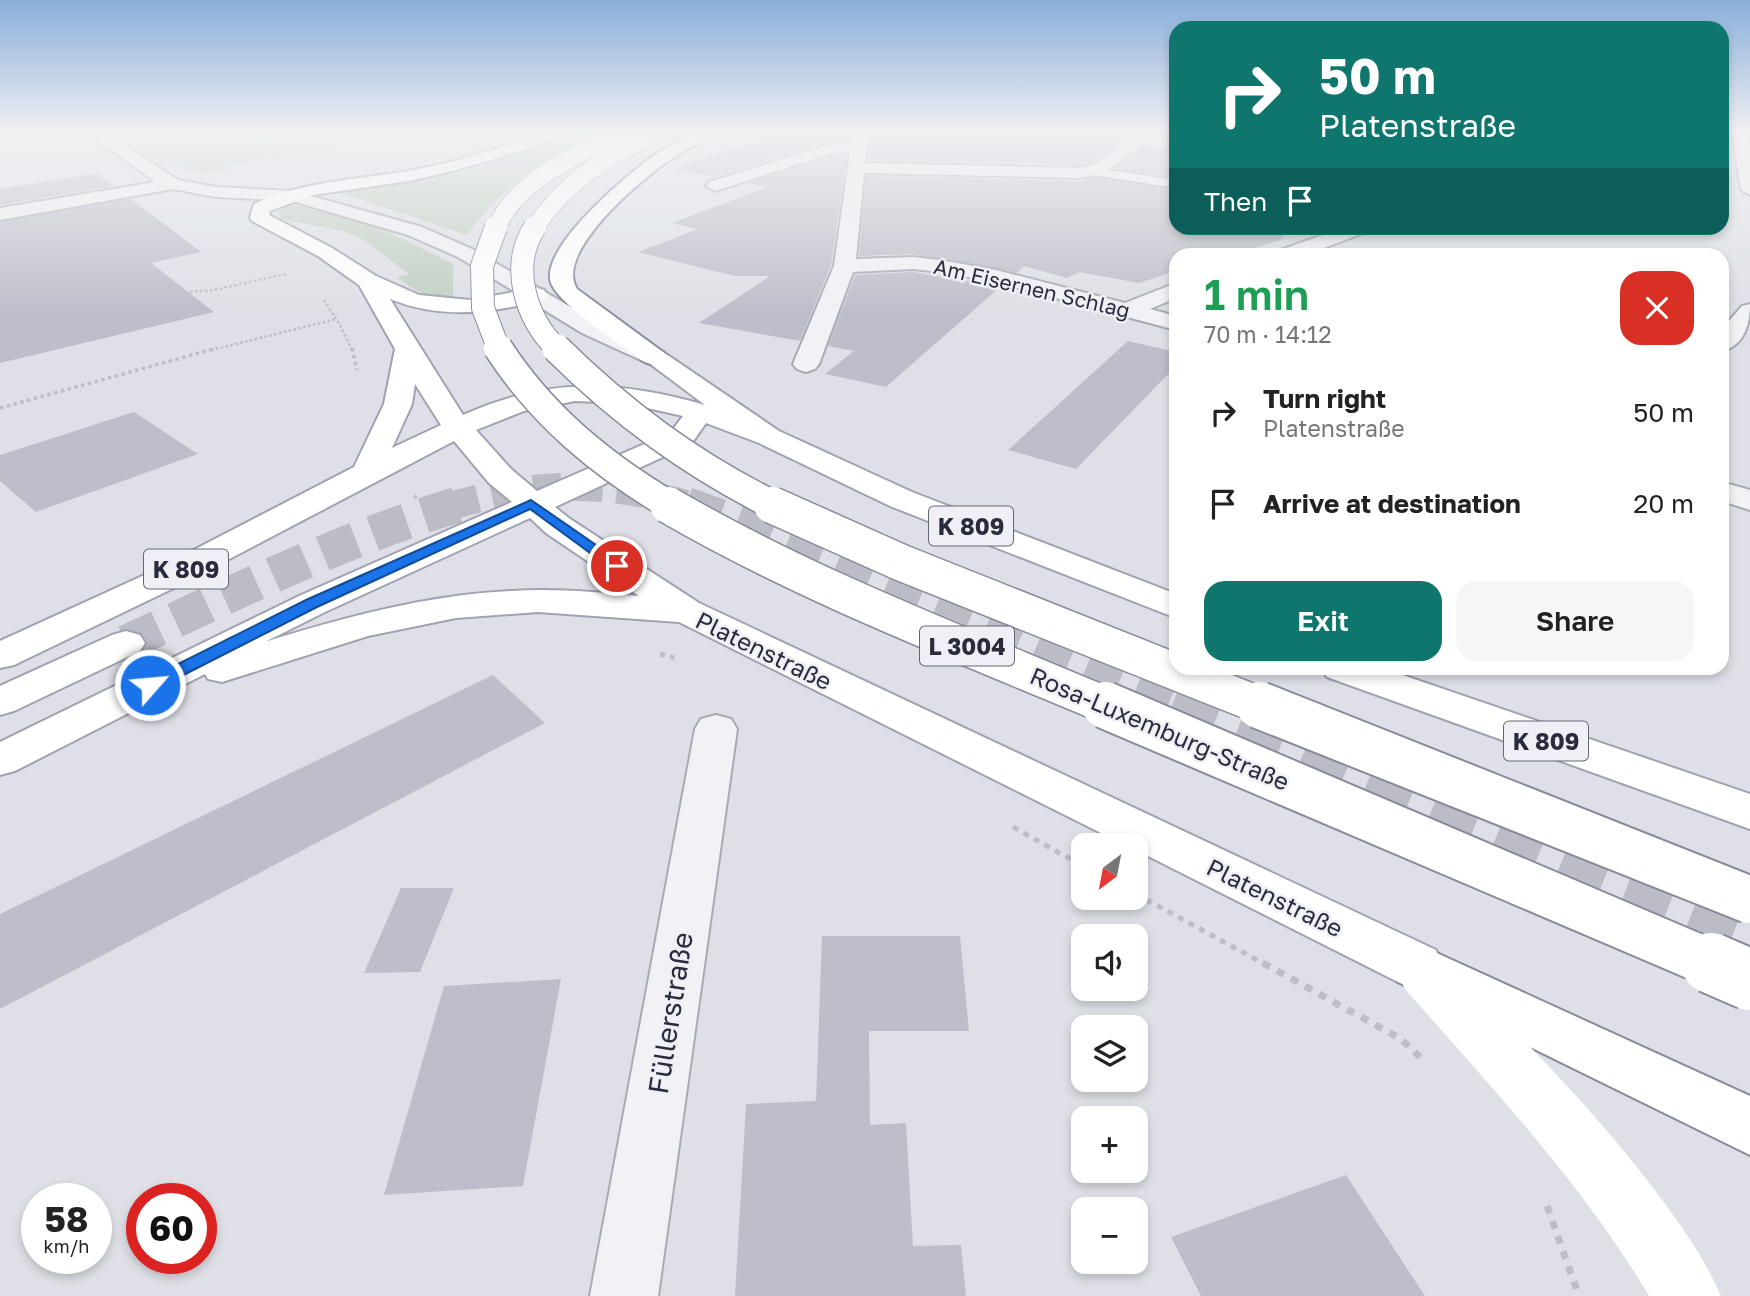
<!DOCTYPE html>
<meta charset="utf-8">
<style>
body{margin:0;font-family:"Golos Text",sans-serif;background:#f6f6f6;color:#222;height:100vh;display:flex;flex-direction:column;font-size:26px;white-space:nowrap}
*{box-sizing:border-box;margin:0}
p{font-size:23px;color:#767676}
.icon{flex:none;width:38px;height:38px;fill:none;stroke:currentColor;stroke-width:2;stroke-linecap:round;stroke-linejoin:round}
.map{position:relative;flex:1;overflow:hidden}
.details{position:absolute;left:1169px;top:248px;width:560px;height:427px;display:flex;flex-direction:column;background:#fff;border-radius:21px;box-shadow:0 4px 10px #0003}
.details>*{flex:none}
.banner{position:absolute;left:1169px;top:21px;width:560px;height:214px;border-radius:21px;box-shadow:0 4px 10px #0003;background:#0f766e;color:#fff;overflow:hidden}
.needle{width:46px;rotate:212deg}
.controls{position:absolute;left:1071px;top:833px;display:grid;gap:14px}
.controls a{display:grid;place-items:center;width:77px;height:77px;border-radius:14px;background:#fff;box-shadow:0 4px 10px #0003;font-size:35px}
.speed{position:absolute;left:21px;top:1183px;display:flex;gap:14px;font-size:35px;font-weight:700;text-align:center}
.speed>*{display:grid;place-content:center;width:91px;height:91px;border-radius:50%;background:#fff;box-shadow:0 4px 10px #0003;line-height:1}
.speed small{font-size:18px;font-weight:400}
.speed .limit{border:10px solid #d22;background:#fff;color:#111}
.pin{position:absolute;display:grid;place-items:center;width:60px;height:60px;color:#fff;margin:-30px;border:4px solid #fff;border-radius:50%;box-shadow:0 2px 7px #0007}
.me{position:absolute;width:77px;margin:-38px;rotate:63deg;stroke-linejoin:round;filter:drop-shadow(0 0 5px #0008)}
.turn{display:flex;align-items:center;gap:24px;height:147px;padding:0 35px;font-size:32px}
.turn .icon{width:91px;height:91px;stroke-width:2.5}
.turn b{display:block;font-size:49px;line-height:60px}
.then{display:flex;align-items:center;height:66px;padding:0 35px;background:#0003;gap:14px;font-size:26px}
.round{display:grid;place-items:center;flex:none;width:74px;height:74px;border-radius:21px;background:#f6f6f6}
.headline{display:flex;align-items:center;justify-content:space-between;height:119px;padding:0 35px}
h1{font-size:42px;font-weight:600;line-height:52px;color:#1e9e55}
.action{display:flex;gap:14px;margin-top:auto;padding:14px 35px}
.action a{flex:1;height:80px;border-radius:21px;background:#0f766e;color:#fff;font-size:28px;font-weight:600;line-height:80px;text-align:center}
.action a+a{background:#f6f6f6;color:#222}
ul{padding:0;list-style:none}
li{display:flex;align-items:center;gap:21px;height:91px;padding:0 35px}
li div{flex:1}
li b{display:block;font-size:26px}
li em{font-style:normal}
.map>svg:first-child{display:block}
.green{fill:#c1d0c2}
.building{fill:#bdbec9}
.lines{fill:none;stroke-linecap:round;stroke-linejoin:round}
.primary-tunnel-far2{stroke:#bbbcc5;stroke-width:28;stroke-dasharray:28 14;stroke-linecap:butt}
.primary-tunnel-far1{stroke:#bbbcc5;stroke-width:36;stroke-dasharray:36 18;stroke-linecap:butt}
.primary-tunnel{stroke:#bbbcc5;stroke-width:46;stroke-dasharray:46 24;stroke-linecap:butt}
.lane-casing{stroke:#a9aab4;stroke-width:4}
.street-casing{stroke:#a9aab4;stroke-width:4}
.primary-casing{stroke:#a0a2b2;stroke-width:4}
.highway-casing{stroke:#888a9c;stroke-width:4}
.path-far5{stroke:#bebec6;stroke-width:2;stroke-dasharray:2.5 2.5;stroke-linecap:butt}
.path-far4{stroke:#bebec6;stroke-width:2.5;stroke-dasharray:2.5 2.5;stroke-linecap:butt}
.path-far3{stroke:#bebec6;stroke-width:3.5;stroke-dasharray:3.5 3.5;stroke-linecap:butt}
.path-far2{stroke:#bebec6;stroke-width:4.5;stroke-dasharray:5 5;stroke-linecap:butt}
.path-far1{stroke:#bebec6;stroke-width:5;stroke-dasharray:6 6;stroke-linecap:butt}
.path{stroke:#bebec6;stroke-width:7;stroke-dasharray:8 8;stroke-linecap:butt}
.lane{fill:#f2f2f6;fill-rule:evenodd}
.street{fill:#f2f2f6;fill-rule:evenodd}
.secondary{fill:#fff;fill-rule:evenodd}
.primary{fill:#fff;fill-rule:evenodd}
.highway{fill:#fff;fill-rule:evenodd}
.highway-bridge-far5-casing{stroke:#888a9c;stroke-width:19;stroke-linecap:butt}
.highway-bridge-far4-casing{stroke:#888a9c;stroke-width:24;stroke-linecap:butt}
.highway-bridge-far3-casing{stroke:#888a9c;stroke-width:31;stroke-linecap:butt}
.highway-bridge-far2-casing{stroke:#888a9c;stroke-width:39;stroke-linecap:butt}
.highway-bridge-far1-casing{stroke:#888a9c;stroke-width:50;stroke-linecap:butt}
.highway-bridge-casing{stroke:#888a9c;stroke-width:64;stroke-linecap:butt}
.highway-bridge-far5{stroke:#fff;stroke-width:18}
.highway-bridge-far4{stroke:#fff;stroke-width:22}
.highway-bridge-far3{stroke:#fff;stroke-width:28}
.highway-bridge-far2{stroke:#fff;stroke-width:36}
.highway-bridge-far1{stroke:#fff;stroke-width:46}
.highway-bridge{stroke:#fff;stroke-width:60}
.route{fill:#1a73e8;stroke:#114b97;stroke-width:2}
.labels{text-anchor:middle;dominant-baseline:central;stroke-width:5;stroke-linejoin:round;paint-order:stroke}
.far-street-label{font-size:21px;fill:#2a2b3d;stroke:#efeff5}
.shield{fill:#efeff5;stroke:#656674;stroke-width:2}
.shield-label{font-size:23px;font-weight:bold;fill:#2a2b3d}
.street-label{font-size:24px;fill:#2a2b3d;stroke:#efeff5}
.near-street-label{font-size:28px;fill:#2a2b3d;stroke:#efeff5}
</style>
<div class="map">
<svg width="1750" height="1296" viewBox="0 0 1750 1296">
<rect width="100%" height="100%" fill="#dfe0e7"/>
<g class="green">
<path d="M115,133H262L289,146L317,151L227,166L231,170C207,174 189,177 169,161L159,163Z"/>
<path d="M583,133H601C548,155 500,188 467,235L341,193L461,172Z"/>
<path d="M286,205C345,210 402,237 453,264V301C430,298 415,292 397,277L409,274L365,241L344,231L280,219L278,212Z"/>
</g>
<g class="building">
<path d="M781,133H854L851,140L821,144L715,177L674,169Z"/>
<path d="M874,133H1126L1112,142L1120,143L1092,163L1079,165L868,160Z"/>
<path d="M1144,146L1176,151V177L1115,168Z"/>
<path d="M847,155L831,265L800,341L699,323L770,276H735L638,252L698,229L672,223L768,187L747,183L831,157Z"/>
<path d="M97,173L114,186L0,205V189Z"/>
<path d="M866,176L1079,181L1093,178L1176,190V228H1282L1283,239L1229,256H1176V271L1139,283L1079,272L1067,278L1024,266L1017,273L913,254L859,256Z"/>
<path d="M131,199L201,252L151,263L214,312L0,363V222Z"/>
<path d="M913,272L1001,286L886,387L825,374L854,351L828,346L855,275Z"/>
<path d="M1128,341L1176,352V366L1076,469L1008,450Z"/>
<path d="M134,412L198,454L36,512L0,481V455Z"/>
<path d="M493,675L545,723L0,1009V914Z"/>
<path d="M401,888H454L420,972L364,973Z"/>
<path d="M822,936H960L969,1031H869L870,1125L906,1123L913,1246L961,1245L966,1296H735L746,1104L816,1101Z"/>
<path d="M561,979L523,1186L384,1195L444,986Z"/>
<path d="M1346,1175L1425,1296H1201L1171,1237Z"/>
</g>
<g class="lines">
<path class="primary-tunnel-far2" d="M451,506C535,481 607,480 692,506"/>
<g class="primary-tunnel-far1">
<path d="M686,505L754,529L1176,707"/>
<path d="M126,643C234,593 342,539 457,505"/>
</g>
<path class="primary-tunnel" d="M1172,705L1750,942"/>
<g class="lane-casing">
<path id="lane" d="M1090,167L1176,180V188L1086,174L1084,171Z"/>
</g>
<g class="street-casing">
<g id="street">
<path d="M88,133H106L178,180L216,187L293,191L422,227L472,249L598,323L663,352L667,357L663,362L654,365L645,362L582,333L458,257L408,235L292,201L216,197L173,189L0,220V208L155,182Z"/>
<path d="M857,133H872L867,146L865,163L1079,168L1093,165L1139,133H1157L1104,173L1079,178L864,173L856,259L913,257L940,260L996,270L1125,303L1176,283V298L1150,309L1176,316V330L995,282L940,272L913,269L853,272L819,364L815,369L806,372L797,369L793,364L834,266L850,152L830,154L715,191L706,186L709,182L822,147L853,142Z"/>
<path d="M1732,133H1747L1750,149V195L1741,190Z"/>
<path d="M1342,228H1369L1366,232L1303,256H1272L1275,252Z"/>
<path d="M1750,304C1750,324 1744,346 1722,351V329L1742,306Z"/>
<path d="M1722,482L1750,490V510L1722,501Z"/>
<path d="M716,715L731,719L737,729L658,1296H590L695,729L701,719Z"/>
</g>
</g>
<g class="primary-casing">
<g id="primary">
<path d="M544,133H567L528,149L453,171L409,181L313,195L270,211L269,215L332,248L376,276L419,295L470,300L536,288L544,290L547,295L544,300C490,313 443,320 390,299L463,415C548,377 617,380 705,405L641,357L645,352L654,349L663,352L779,431L912,492L1176,594V618L890,506L759,443L706,423L694,440L678,450L555,507L570,519L699,603L1436,950L1443,966L1436,982L1417,988L1398,982L1136,850V845H1125L679,622L538,612L456,618L368,636L222,682L208,679L205,674L15,771L0,775V742L299,596L512,502L489,483L454,441L176,587L14,665L0,668V641L151,572L354,467L384,404L395,349L359,285L318,256L252,221L250,217L254,204C303,181 356,180 408,171C454,163 499,148 544,133ZM415,384L441,425L392,448L412,404ZM575,401L625,403L683,416L674,428L658,438L537,491L511,469L476,430L524,411ZM530,518L546,533L639,596C597,592 554,588 511,591C427,595 345,617 265,642L325,612Z"/>
<path d="M126,631L140,635L145,643L140,651L14,711L0,715V686L112,635Z"/>
<path d="M1322,668H1382L1750,794V829L1327,677Z"/>
</g>
</g>
<g class="highway-casing">
<g id="highway">
<path d="M694,133H714C704,143 689,147 677,155C647,174 553,251 577,289L663,352L667,357L663,362L654,365L645,362C623,346 560,306 551,283C539,248 627,175 652,157C665,147 680,141 694,133Z"/>
<path d="M1417,944L1750,1096V1155L1398,982L1391,966L1398,950Z"/>
</g>
</g>
<path class="path-far5" d="M253,156L355,140L365,133"/>
<g class="path-far4">
<path d="M324,300L340,325L352,350"/>
<path d="M0,336L197,291H209L286,274"/>
<path d="M211,350L337,319"/>
</g>
<g class="path-far3">
<path d="M352,348L357,370"/>
<path d="M0,408L217,348"/>
<path d="M414,496L431,505"/>
</g>
<path class="path-far2" d="M660,654L679,659"/>
<g class="path-far1">
<path d="M1013,827L1083,866"/>
<path d="M1136,894L1266,965"/>
</g>
<g class="path">
<path d="M1263,963L1401,1039L1420,1057"/>
<path d="M1547,1206L1579,1296"/>
</g>
<use href="#lane" class="lane"/>
<use href="#street" class="street"/>
<path class="secondary" d="M1424,950L1443,957C1518,1035 1598,1112 1662,1200C1685,1231 1706,1261 1721,1296H1649C1582,1183 1491,1087 1405,989L1397,973L1405,957Z"/>
<use href="#primary" class="primary"/>
<use href="#highway" class="highway"/>
<g class="highway-bridge-far5-casing">
<g id="highway-bridge-far5">
<path d="M496,229C513,183 579,153 620,133"/>
<path d="M534,229C564,183 606,156 655,133"/>
</g>
</g>
<g class="highway-bridge-far4-casing">
<g id="highway-bridge-far4">
<path d="M496,227L482,266L483,308L499,350"/>
<path d="M535,227C509,267 526,319 558,350"/>
</g>
</g>
<g class="highway-bridge-far3-casing">
<g id="highway-bridge-far3">
<path d="M498,348C542,416 602,465 671,506"/>
<path d="M556,348C623,414 691,464 775,506"/>
</g>
</g>
<g class="highway-bridge-far2-casing">
<g id="highway-bridge-far2">
<path d="M668,505C807,586 961,644 1110,707"/>
<path d="M772,505L902,563L1264,707"/>
</g>
</g>
<g class="highway-bridge-far1-casing">
<g id="highway-bridge-far1">
<path d="M1105,705L1715,965"/>
<path d="M1259,705L1750,900"/>
</g>
</g>
<g class="highway-bridge-casing">
<path id="highway-bridge" d="M1711,963L1750,980"/>
</g>
<use href="#highway-bridge-far5" class="highway-bridge-far5"/>
<use href="#highway-bridge-far4" class="highway-bridge-far4"/>
<use href="#highway-bridge-far3" class="highway-bridge-far3"/>
<use href="#highway-bridge-far2" class="highway-bridge-far2"/>
<use href="#highway-bridge-far1" class="highway-bridge-far1"/>
<use href="#highway-bridge" class="highway-bridge"/>
</g>
<linearGradient id="sky" x2="0" y2="1"><stop stop-color="#8aaeda"/><stop offset="0.42" stop-color="#f1f1f4"/><stop offset="1" stop-color="#f1f1f4" stop-opacity="0"/></linearGradient>
<rect width="1750" height="315" fill="url(#sky)"/>
<path class="route" d="M531,500L622,563L624,566L622,569H612L530,509L317,607L156,689L150,690L142,685L144,681L306,600Z"/>
<g class="labels">
<g class="far-street-label">
<text transform="translate(1032 288) rotate(13)">Am Eisernen Schlag</text>
</g>
<g class="shield">
<rect x="929" y="506.5" width="84" height="39" rx="5"/>
<rect x="144" y="549.5" width="84" height="39" rx="5"/>
<rect x="920" y="626.5" width="94" height="39" rx="5"/>
<rect x="1504" y="721.5" width="84" height="39" rx="5"/>
</g>
<g class="shield-label">
<text x="971" y="526">K 809</text>
<text x="186" y="569">K 809</text>
<text x="967" y="646">L 3004</text>
<text x="1546" y="741">K 809</text>
</g>
<g class="street-label">
<text transform="translate(764 650) rotate(26)">Platenstraße</text>
<text transform="translate(1160 728) rotate(23)">Rosa-Luxemburg-Straße</text>
<text transform="translate(1275 897) rotate(26)">Platenstraße</text>
</g>
<g class="near-street-label">
<text transform="translate(670 1013) rotate(-81)">Füllerstraße</text>
</g>
</g>
</svg>
<div class="controls">
<a><svg class="needle" viewBox="-14 -14 28 28"><path d="M0-13l5 13h-10z" fill="#e53935"/><path d="M0 13l5-13h-10z" fill="#767676"/></svg></a>
<a><svg class="icon" aria-label="sound" viewBox="0 0 24 24"><path d="M4 9h4l5-4v14l-5-4H4zM17 9q2 3 0 6"/></svg></a>
<a><svg class="icon" aria-label="layers" viewBox="0 0 24 24"><path d="M12 4l9 5-9 5-9-5zM3 14l9 5 9-5"/></svg></a>
<a>+</a>
<a>−</a>
</div>
<div class="speed"><div>58<small>km/h</small></div><div class="limit">60</div></div>
<div class="pin" style="left:617px;top:566px;background:#d93025"><svg class="icon" aria-label="arrive" viewBox="0 0 24 24"><path d="M6 21V4h12l-3 4 3 4H6"/></svg></div>
<svg class="me" style="left:150px;top:685px" viewBox="-20 -20 40 40"><circle r="17" fill="#1a73e8" stroke="#fff" stroke-width="3"/><path d="M0-11L8 9 0 5-8 9z" fill="#fff"/></svg>
<div class="banner">
<div class="turn"><svg class="icon" aria-label="right" viewBox="0 0 24 24"><path d="M7 20v-9h11M14 6l5 5-5 5"/></svg><div><b>50 m</b>Platenstraße</div></div>
<div class="then">Then<svg class="icon" aria-label="arrive" viewBox="0 0 24 24"><path d="M6 21V4h12l-3 4 3 4H6"/></svg></div>
</div>
<section class="details">
<div class="headline"><div><h1>1 min</h1><p>70 m · 14:12</p></div><a class="round" style="background:#d93025;color:#fff"><svg class="icon" aria-label="close" viewBox="0 0 24 24"><path d="M6 6l12 12M18 6L6 18"/></svg></a></div>
<ul>
<li><svg class="icon" aria-label="right" viewBox="0 0 24 24"><path d="M7 20v-9h11M14 6l5 5-5 5"/></svg><div><b>Turn right</b><p>Platenstraße</p></div><em>50 m</em></li>
<li><svg class="icon" aria-label="arrive" viewBox="0 0 24 24"><path d="M6 21V4h12l-3 4 3 4H6"/></svg><div><b>Arrive at destination</b></div><em>20 m</em></li>
</ul>
<div class="action"><a>Exit</a><a>Share</a></div>
</section>
</div>
